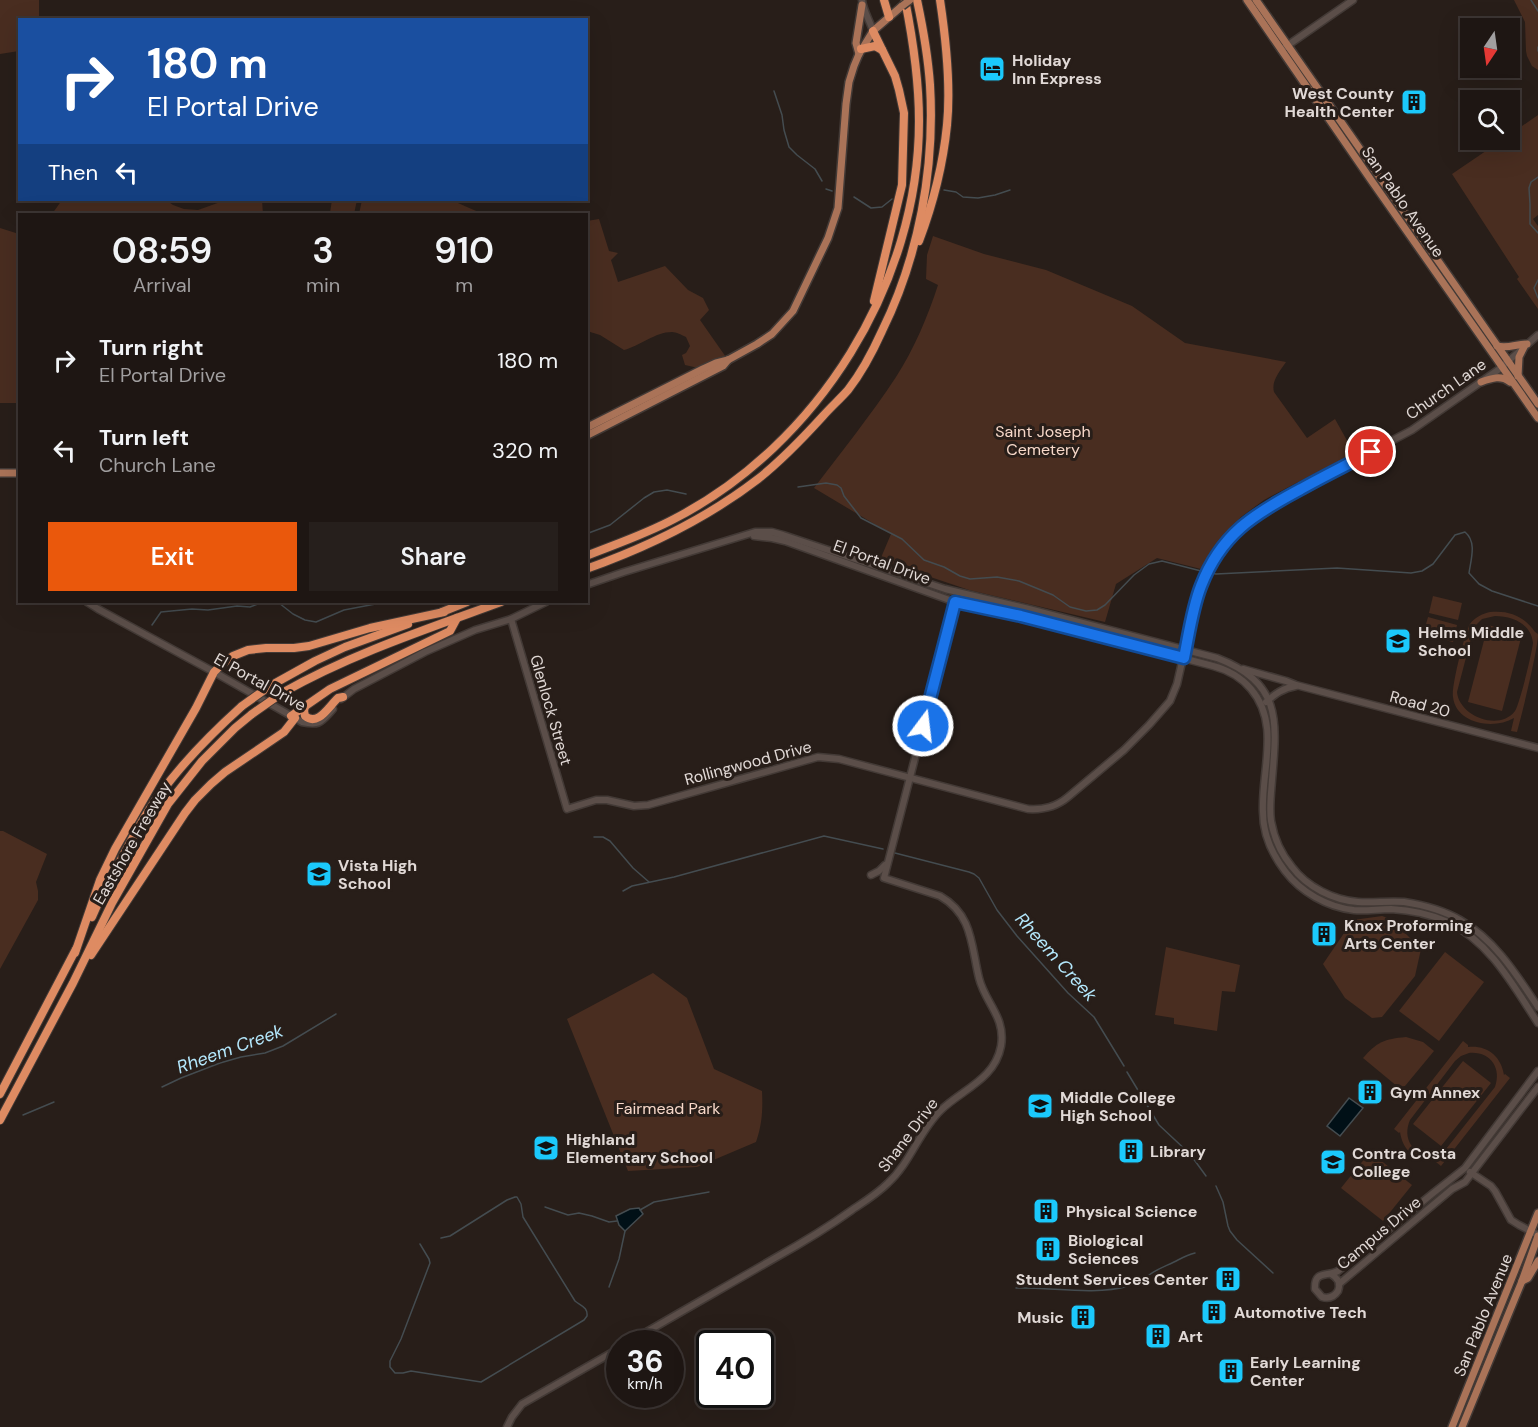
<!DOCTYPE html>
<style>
body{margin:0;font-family:"DM Sans",sans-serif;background:#261f1c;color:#f1f3f6;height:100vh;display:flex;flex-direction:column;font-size:22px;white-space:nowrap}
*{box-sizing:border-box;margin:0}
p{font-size:20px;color:#a19fa0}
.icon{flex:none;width:33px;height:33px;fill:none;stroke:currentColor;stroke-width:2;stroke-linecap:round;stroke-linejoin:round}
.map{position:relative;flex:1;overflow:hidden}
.sheet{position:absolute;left:18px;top:213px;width:570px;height:390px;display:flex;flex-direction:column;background:#1e1613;border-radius:0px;box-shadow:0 6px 24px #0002,0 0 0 2px #3c3533}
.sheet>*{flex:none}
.banner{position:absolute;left:18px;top:18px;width:570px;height:183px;border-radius:0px;box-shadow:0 6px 24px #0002,0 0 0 2px #3c3533;background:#1a4fa0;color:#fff;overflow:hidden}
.needle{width:39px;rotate:193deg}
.tools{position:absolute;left:1460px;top:18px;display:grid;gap:12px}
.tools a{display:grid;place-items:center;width:60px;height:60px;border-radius:0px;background:#1e1613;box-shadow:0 6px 24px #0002,0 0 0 2px #3c3533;font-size:30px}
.speed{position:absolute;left:606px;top:1330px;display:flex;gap:12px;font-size:30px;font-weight:700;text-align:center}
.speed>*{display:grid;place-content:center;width:78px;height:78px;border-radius:50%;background:#1e1613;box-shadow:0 6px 24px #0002,0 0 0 2px #3c3533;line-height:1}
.speed small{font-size:15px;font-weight:400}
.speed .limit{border:3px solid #111;border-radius:9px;background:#fff;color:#111}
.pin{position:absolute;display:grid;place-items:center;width:51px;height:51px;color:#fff;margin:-26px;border:3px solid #fff;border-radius:50%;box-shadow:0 2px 6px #0007}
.me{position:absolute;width:66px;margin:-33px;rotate:15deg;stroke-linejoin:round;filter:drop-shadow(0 0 4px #0008)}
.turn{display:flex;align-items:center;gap:21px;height:126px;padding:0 30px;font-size:27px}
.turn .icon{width:78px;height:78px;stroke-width:2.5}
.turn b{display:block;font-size:42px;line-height:51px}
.then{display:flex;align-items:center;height:57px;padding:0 30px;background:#0003;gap:12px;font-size:22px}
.eta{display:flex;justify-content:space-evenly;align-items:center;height:102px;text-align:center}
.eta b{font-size:36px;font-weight:600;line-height:42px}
.action{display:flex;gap:12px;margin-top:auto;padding:12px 30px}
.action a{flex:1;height:69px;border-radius:0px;background:#ea580c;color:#fff;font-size:24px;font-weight:600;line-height:69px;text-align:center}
.action a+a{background:#261f1c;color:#f1f3f6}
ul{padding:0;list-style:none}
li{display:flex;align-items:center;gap:18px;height:90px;padding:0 30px}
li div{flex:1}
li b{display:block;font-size:22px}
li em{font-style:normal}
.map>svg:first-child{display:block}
.green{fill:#492d20;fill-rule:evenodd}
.water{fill:#011017;stroke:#444c50;stroke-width:1.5}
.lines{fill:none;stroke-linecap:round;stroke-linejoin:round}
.stream{stroke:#444c50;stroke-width:1.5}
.secondary-casing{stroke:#433a36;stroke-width:9}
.primary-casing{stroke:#433a36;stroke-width:10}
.highway-casing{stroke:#433a36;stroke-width:10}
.secondary{stroke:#5b4e49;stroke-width:6}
.primary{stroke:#aa7358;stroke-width:7}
.highway{stroke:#de8b62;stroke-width:8}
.primary-bridge-casing{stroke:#433a36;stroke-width:10;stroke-linecap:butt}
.highway-bridge-casing{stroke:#433a36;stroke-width:10;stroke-linecap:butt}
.primary-bridge{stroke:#aa7358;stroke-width:7}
.highway-bridge{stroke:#de8b62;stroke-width:8}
.route-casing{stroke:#114b97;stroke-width:15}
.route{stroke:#1a73e8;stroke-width:10}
.labels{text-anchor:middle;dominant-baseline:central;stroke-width:6;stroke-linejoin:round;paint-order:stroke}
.poi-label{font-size:16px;font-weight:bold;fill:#e1d9d6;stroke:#281e19;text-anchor:start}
.street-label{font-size:16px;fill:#e1d9d6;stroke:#281e19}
.park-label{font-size:16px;fill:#f7d8c9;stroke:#281e19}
.water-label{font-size:18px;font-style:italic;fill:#b4e8fd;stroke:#281e19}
</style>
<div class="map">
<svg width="1538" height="1427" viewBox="0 0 1538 1427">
<rect width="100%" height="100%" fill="#281e19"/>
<g class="green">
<path d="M0,0H39V19L20,20L19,51L0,54Z"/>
<path d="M1514,0H1538V70L1532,66L1527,56L1526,51L1525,22Z"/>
<path d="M1538,115V215L1533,219L1538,226V309L1517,279L1519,277L1452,174L1502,140H1509V135Z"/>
<path d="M62,200H166L173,205L184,209L198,210L226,200H262L263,214H52Z"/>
<path d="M332,200H357L354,214H331L330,213Z"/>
<path d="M362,200H451L483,214H359Z"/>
<path d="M599,219L609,251L618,253L611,260L618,282L665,266L688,290L703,298L709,310L700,320L728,360L703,369L685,365L682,355L686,353L690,346L686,337C682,335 676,332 672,332C655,332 640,346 624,350L600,335L587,331V221Z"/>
<path d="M0,228L19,234V403H0Z"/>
<path d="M933,236L984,254L1046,270L1132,306L1185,343L1286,362C1280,371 1271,381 1274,392L1307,438L1335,419L1354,453L1264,500L1241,517L1212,549L1201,569L1157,558L1116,584L1105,622L969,590L880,560L891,534L814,488C842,451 871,415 896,377C914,349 928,316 938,285L926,279L927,255Z"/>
<path d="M1433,596L1462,603L1458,620L1429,613Z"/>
<path d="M1490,612C1509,610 1524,616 1535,632C1536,633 1538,633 1538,635C1538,648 1522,715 1517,732L1511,731L1514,718C1494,730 1456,724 1453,697C1451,687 1465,632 1470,624C1475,617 1482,614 1490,612ZM1495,616C1513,616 1531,624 1533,643C1532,653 1520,703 1515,711C1499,732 1459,716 1457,692L1474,627L1482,619Z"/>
<path d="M1428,617L1457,625L1453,642L1423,635Z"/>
<path d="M1488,625L1522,634L1502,711L1468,702Z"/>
<path d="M0,831H3L47,854L36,882L38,891V900L0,969Z"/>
<path d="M1382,916L1391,919L1421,949L1415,976L1382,1017L1372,1018L1345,998L1323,964L1353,920Z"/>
<path d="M1166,947L1240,965L1235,992L1222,991L1217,1031L1174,1024V1018L1155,1015Z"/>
<path d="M1445,952L1484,982L1439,1041L1399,1011Z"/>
<path d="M653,973L687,998L714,1069L762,1091C763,1110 762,1125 756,1142L697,1167L628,1171L567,1019Z"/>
<path d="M1406,1037L1423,1042L1434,1051L1405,1086L1398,1087L1363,1058C1377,1042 1384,1039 1406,1037Z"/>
<path d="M1463,1041L1468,1045V1047C1487,1045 1501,1056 1504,1075L1505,1074L1510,1078L1441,1166L1436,1162L1437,1160C1417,1162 1403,1152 1400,1132L1399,1133L1394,1129ZM1469,1053C1490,1051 1502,1068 1495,1087L1446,1149C1424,1165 1399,1145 1410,1120L1455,1061L1461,1056Z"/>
<path d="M1463,1061L1491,1083L1441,1146L1413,1124Z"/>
<path d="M1370,1152L1412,1185L1383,1221L1341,1188Z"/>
</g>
<g class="water">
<path d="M1349,1098L1363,1108L1340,1136L1327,1126Z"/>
<path d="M639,1208L643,1214L625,1231L619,1225L616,1216L630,1209Z"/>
</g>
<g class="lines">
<g class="stream">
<path d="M1531,0L1538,11"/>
<path d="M1538,47V51"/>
<path d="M774,91L782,115L784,130L789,147L797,155L815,169L822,181"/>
<path d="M1538,177L1531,182L1529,188L1530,204V224L1538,233"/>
<path d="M826,189L832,191"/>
<path d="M944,190L956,192L963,197L978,198L995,195L1010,190"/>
<path d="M854,197L871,208L882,207L892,199"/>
<path d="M1538,280L1534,288L1538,298"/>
<path d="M798,487L826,483L837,485L841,488L844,496L861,518L902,539L924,560L944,567L960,576L970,579L997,577L1019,581L1053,595L1070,607L1086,611L1097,610L1105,605L1134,575L1149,564L1162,561L1205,572"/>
<path d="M586,534L610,525L644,498L654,492L667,490L686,494"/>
<path d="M1210,573L1216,574L1337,568L1411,573L1422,571L1433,564L1455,535L1465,532C1477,542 1471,559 1469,573L1479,584L1492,591L1538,606"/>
<path d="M274,602L279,603L293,614L305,620L316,622L344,610L386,602"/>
<path d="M152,625L161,612L192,609L208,610L237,606L250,607L263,602"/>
<path d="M594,837H603L610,841L633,868L649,882"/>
<path d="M895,853L969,872L974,874L979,878L997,910L1017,936L1068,993L1094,1017L1124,1066"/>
<path d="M623,891L632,886L674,877L824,836L883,849"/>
<path d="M1127,1072L1159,1125L1190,1154L1206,1176"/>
<path d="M162,1087L181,1078L220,1063L241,1057L265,1053L283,1046L336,1014"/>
<path d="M23,1115L54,1102"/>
<path d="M1216,1186L1223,1202L1228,1226L1230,1231L1237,1240L1273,1273"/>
<path d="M545,1207L568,1215L579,1213L592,1216L609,1222L617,1221"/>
<path d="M640,1210L654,1202L709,1192"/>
<path d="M420,1244L429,1259L430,1263L401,1339L390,1361V1367L395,1373H403L411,1371L481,1382L584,1320L587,1316C588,1307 581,1306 575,1301L523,1217L521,1204L517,1197H515L507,1200L450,1236L441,1238"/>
<path d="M609,1287L619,1259L625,1231"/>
<path d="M1016,1288C1053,1287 1092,1296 1129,1286C1137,1284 1142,1279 1149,1275C1157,1269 1166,1266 1174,1262C1182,1258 1187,1255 1195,1253"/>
</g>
<g class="secondary-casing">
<g id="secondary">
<path d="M862,0C863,10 870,21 873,31"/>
<path d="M1281,50L1353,0"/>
<path d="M754,536L772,538L785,541L955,602L1021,616L1213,666C1228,670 1240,676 1251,689C1281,724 1261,771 1263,812C1263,833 1272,854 1285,871C1301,892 1327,907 1354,910C1366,911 1378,909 1391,909C1410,910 1430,914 1448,922C1490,942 1513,985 1538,1023"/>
<path d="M586,585L624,572L755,532H772L783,535L945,589L1029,609L1217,658C1282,683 1277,721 1272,780C1271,794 1269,808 1271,821C1274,838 1281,854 1292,867C1307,887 1333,900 1358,902C1373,903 1388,901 1404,902C1423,905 1443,910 1460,920C1495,940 1516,974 1538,1007"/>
<path d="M87,602L98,609L214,672L302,722C320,726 321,722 333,709"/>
<path d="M511,619L567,809L596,800H607L634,806L648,805L818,757L839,759L1028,809C1044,810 1056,807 1068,797L1124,750L1149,725L1170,701L1177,684L1195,605L1201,586L1211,563L1221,548L1235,532L1266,507L1412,430L1498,370L1538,335"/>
<path d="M1243,669L1286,681L1296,685L1538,748"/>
<path d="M341,699L354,689L425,652L475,630L511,619L546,602"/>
<path d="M1266,702C1275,694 1283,688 1296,686"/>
<path d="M871,875L879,871L885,865"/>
<path d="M1470,1172L1491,1186L1495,1191L1511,1220L1519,1225L1538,1235"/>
<path d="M1331,1274C1338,1278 1341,1283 1338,1291C1334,1297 1329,1299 1322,1297L1315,1289C1314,1270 1327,1277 1338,1271L1432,1194L1465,1168L1538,1071"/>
<path d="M1339,1284L1452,1189L1465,1182L1538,1087"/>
<path d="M626,1344C675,1315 725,1287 775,1258C802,1243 827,1228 852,1210C864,1202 877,1194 888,1183C911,1162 919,1131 941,1110C963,1089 995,1079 1001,1046C1006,1017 985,1003 979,978C971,945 973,915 940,896L884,878L956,599"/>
<path d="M507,1427L512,1417L522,1404L620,1348"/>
</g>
</g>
<g class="primary-casing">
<g id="primary">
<path d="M1247,0L1371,180L1538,418"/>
<path d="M1256,0L1538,404"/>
<path d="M859,54L856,43L862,5"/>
<path d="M1497,346C1508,349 1516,344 1527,344"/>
<path d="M1518,376L1519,357L1524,347"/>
<path d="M1481,382C1492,378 1501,375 1510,382"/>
<path d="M586,428L703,369L716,363L728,360L757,344L772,334L793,311L828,238L838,208L846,104L849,82L854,66L859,54L873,31L902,6"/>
<path d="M586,436L723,366L728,360"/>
<path d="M0,473H20"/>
<path d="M1522,1281L1528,1278L1538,1261"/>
<path d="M1452,1427L1538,1213"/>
<path d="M1462,1427L1522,1281L1538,1236"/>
</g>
</g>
<g class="highway-casing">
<g id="highway">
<path d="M884,0L889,17"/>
<path d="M873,31L895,76L899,90L904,113L902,185L874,301"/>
<path d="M861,49L875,46L882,50"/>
<path d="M919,241C933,204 943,165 947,125C951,85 946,40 940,0"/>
<path d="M586,556C616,544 646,534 674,519C818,445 919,283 919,121C919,80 913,40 905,0"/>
<path d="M586,569C648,547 706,519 758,479C782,460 803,438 823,416C831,407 840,399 848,390C862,372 873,351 882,331C919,256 935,168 930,85C928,56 923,28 917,0"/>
<path d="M442,612L467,602"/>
<path d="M270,686L315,661L345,647L408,624"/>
<path d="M282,693C351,654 427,629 501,602"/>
<path d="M305,706L304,711L305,716C318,727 329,706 338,698L343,697"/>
<path d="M291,716L330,689L450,631L457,618"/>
<path d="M92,917L100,899C119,865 137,825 160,794C184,761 212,733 242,706"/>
<path d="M75,953L100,880L115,849L196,708L214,672L220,666L233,656L248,650L266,648H294L309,646L370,628L444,612"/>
<path d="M91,955L185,813L195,800L211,784L225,772L284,732L295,718"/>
<path d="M0,1094L76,949"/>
<path d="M0,1120L73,983L112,903L168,804L202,761L235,728L252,714"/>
</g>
</g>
<use href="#secondary" class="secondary"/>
<use href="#primary" class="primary"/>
<use href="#highway" class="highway"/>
<g class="primary-bridge-casing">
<path id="primary-bridge" d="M902,6L910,0"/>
</g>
<g class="highway-bridge-casing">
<g id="highway-bridge">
<path d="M242,706L270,686"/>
<path d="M252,714L282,693"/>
</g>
</g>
<use href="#primary-bridge" class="primary-bridge"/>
<use href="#highway-bridge" class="highway-bridge"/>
</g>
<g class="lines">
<g class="route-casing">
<path id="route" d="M923,726L955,602L1021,616L1184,658C1189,634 1192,609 1201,586C1221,534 1254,514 1301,489C1324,476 1347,465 1371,452"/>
</g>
<use href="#route" class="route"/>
</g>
<defs>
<g id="hotel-square" transform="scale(1.35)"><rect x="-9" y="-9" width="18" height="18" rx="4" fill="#1bc9fc" stroke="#281e19"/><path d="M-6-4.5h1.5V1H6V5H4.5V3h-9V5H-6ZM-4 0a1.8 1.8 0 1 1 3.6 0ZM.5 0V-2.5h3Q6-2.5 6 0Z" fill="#111"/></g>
<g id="building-square" transform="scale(1.35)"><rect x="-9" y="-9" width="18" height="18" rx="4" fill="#1bc9fc" stroke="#281e19"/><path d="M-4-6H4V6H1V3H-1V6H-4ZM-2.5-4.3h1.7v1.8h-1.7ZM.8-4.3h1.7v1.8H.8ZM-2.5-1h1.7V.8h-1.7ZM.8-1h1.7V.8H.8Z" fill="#111"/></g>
<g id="school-square" transform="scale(1.35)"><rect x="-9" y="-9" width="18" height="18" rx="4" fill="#1bc9fc" stroke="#281e19"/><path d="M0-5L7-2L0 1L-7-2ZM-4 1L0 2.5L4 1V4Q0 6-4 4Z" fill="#111"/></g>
<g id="university-square" transform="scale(1.35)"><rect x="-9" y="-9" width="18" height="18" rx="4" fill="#1bc9fc" stroke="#281e19"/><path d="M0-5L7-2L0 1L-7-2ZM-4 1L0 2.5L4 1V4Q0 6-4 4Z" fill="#111"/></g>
</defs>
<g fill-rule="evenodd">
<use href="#hotel-square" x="992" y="69"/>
<use href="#building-square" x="1414" y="102"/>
<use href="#school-square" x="1398" y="641"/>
<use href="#school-square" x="319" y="874"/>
<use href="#building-square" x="1324" y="934"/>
<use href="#building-square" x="1370" y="1092"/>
<use href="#school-square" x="1040" y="1106"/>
<use href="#school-square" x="546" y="1148"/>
<use href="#building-square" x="1131" y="1151"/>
<use href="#university-square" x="1333" y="1162"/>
<use href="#building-square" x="1046" y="1211"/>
<use href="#building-square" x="1048" y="1249"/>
<use href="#building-square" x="1228" y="1279"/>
<use href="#building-square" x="1214" y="1312"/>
<use href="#building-square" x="1083" y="1317"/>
<use href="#building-square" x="1158" y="1336"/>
<use href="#building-square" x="1231" y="1371"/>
</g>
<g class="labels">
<g class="poi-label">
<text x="1012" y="60">Holiday<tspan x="1012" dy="18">Inn Express</tspan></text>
<text x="1394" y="93" text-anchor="end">West County<tspan x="1394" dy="18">Health Center</tspan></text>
<text x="1418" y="632">Helms Middle<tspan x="1418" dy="18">School</tspan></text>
<text x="338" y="865">Vista High<tspan x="338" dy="18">School</tspan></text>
<text x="1344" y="925">Knox Proforming<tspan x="1344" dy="18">Arts Center</tspan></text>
<text x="1390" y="1092">Gym Annex</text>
<text x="1060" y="1097">Middle College<tspan x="1060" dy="18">High School</tspan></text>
<text x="566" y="1139">Highland<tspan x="566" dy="18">Elementary School</tspan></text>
<text x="1150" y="1151">Library</text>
<text x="1352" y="1153">Contra Costa<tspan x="1352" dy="18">College</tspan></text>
<text x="1066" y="1211">Physical Science</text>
<text x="1068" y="1240">Biological<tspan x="1068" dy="18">Sciences</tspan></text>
<text x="1208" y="1279" text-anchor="end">Student Services Center</text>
<text x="1234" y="1312">Automotive Tech</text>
<text x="1064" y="1317" text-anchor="end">Music</text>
<text x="1178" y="1336">Art</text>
<text x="1250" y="1362">Early Learning<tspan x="1250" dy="18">Center</tspan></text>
</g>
<g class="street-label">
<text transform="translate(1403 202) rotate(55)">San Pablo Avenue</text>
<text transform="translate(1446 389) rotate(-35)">Church Lane</text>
<text transform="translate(882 562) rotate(20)">El Portal Drive</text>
<text transform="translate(260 682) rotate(29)">El Portal Drive</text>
<text transform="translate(1420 704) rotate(15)">Road 20</text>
<text transform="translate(551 710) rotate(74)">Glenlock Street</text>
<text transform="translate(748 763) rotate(-15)">Rollingwood Drive</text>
<text transform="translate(132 843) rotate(-60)">Eastshore Freeway</text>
<text transform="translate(908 1135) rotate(-53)">Shane Drive</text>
<text transform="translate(1379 1233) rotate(-40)">Campus Drive</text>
<text transform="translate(1483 1315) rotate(-68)">San Pablo Avenue</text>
</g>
<g class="park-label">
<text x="1043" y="431">Saint Joseph<tspan x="1043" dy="18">Cemetery</tspan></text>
<text x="668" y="1108">Fairmead Park</text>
</g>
<g class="water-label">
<text transform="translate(1056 957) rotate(48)">Rheem Creek</text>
<text transform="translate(230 1049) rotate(-20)">Rheem Creek</text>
</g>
</g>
</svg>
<div class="tools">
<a><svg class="needle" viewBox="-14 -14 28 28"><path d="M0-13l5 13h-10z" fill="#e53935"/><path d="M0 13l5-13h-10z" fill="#a19fa0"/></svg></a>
<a><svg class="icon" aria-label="search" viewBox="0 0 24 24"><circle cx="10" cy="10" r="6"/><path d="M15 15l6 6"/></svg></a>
</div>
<div class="speed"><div>36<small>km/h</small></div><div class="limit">40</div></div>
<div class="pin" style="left:1371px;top:452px;background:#d93025"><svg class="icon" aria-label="arrive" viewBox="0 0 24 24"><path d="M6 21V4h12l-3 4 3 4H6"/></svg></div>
<svg class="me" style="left:923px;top:726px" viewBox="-20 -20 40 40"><circle r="17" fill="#1a73e8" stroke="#fff" stroke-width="3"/><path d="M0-11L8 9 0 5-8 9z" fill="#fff"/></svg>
<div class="banner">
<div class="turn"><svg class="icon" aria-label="right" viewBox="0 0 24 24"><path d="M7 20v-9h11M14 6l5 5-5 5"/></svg><div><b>180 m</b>El Portal Drive</div></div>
<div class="then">Then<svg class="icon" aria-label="left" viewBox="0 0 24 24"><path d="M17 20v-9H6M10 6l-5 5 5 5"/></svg></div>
</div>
<section class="sheet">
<div class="eta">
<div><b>08:59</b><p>Arrival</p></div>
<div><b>3</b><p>min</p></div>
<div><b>910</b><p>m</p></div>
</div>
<ul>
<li><svg class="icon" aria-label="right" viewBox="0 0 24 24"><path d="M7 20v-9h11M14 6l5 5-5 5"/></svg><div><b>Turn right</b><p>El Portal Drive</p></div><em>180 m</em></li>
<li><svg class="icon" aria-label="left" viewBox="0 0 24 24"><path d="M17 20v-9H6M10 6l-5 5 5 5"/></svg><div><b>Turn left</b><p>Church Lane</p></div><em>320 m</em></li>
</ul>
<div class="action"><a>Exit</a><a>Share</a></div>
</section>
</div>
